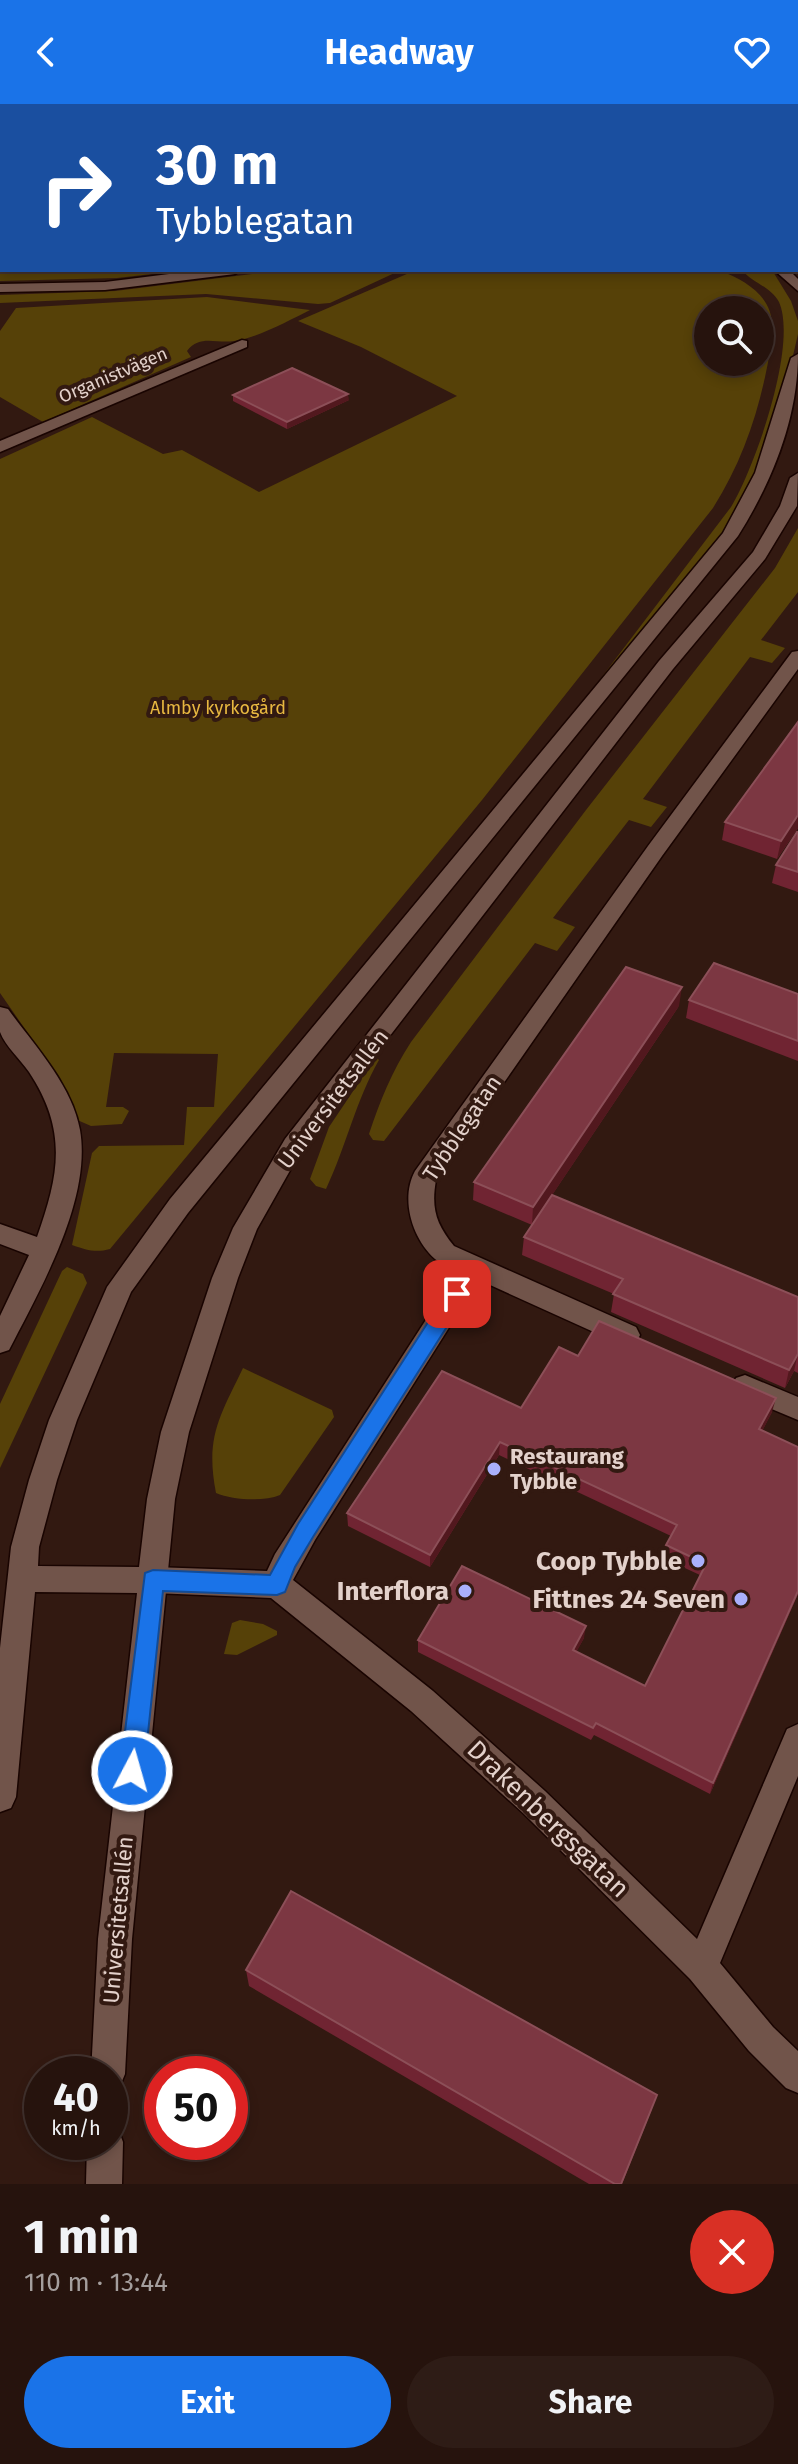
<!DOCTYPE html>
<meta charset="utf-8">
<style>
body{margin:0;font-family:"Fira Sans",sans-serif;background:#2e1c16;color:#f1f3f6;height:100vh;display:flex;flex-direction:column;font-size:30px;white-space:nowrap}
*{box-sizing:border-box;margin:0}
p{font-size:26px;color:#a49e9d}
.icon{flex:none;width:44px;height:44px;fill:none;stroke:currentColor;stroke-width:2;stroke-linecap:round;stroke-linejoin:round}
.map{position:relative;height:2080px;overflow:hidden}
.details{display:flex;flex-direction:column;background:#26130d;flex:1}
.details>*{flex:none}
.hud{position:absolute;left:0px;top:0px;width:798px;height:168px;box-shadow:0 4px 12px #0003,0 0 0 2px #42322e;background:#1a4fa0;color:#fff;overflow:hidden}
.controls{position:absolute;left:694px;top:192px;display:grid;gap:16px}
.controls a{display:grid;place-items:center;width:80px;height:80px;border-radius:50%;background:#26130d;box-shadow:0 4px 12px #0003,0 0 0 2px #42322e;font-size:40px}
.speed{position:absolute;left:24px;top:1952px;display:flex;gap:16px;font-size:40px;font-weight:700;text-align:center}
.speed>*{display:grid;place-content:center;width:104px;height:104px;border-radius:50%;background:#26130d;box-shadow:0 4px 12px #0003,0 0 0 2px #42322e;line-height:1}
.speed small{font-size:20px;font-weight:400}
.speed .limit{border:12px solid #d22;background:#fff;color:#111}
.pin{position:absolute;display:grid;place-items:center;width:68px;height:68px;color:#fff;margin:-34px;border-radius:16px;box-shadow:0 4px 12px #0006}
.me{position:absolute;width:88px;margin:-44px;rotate:6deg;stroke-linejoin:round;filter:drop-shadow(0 0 6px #0008)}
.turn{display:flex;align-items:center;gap:28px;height:168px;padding:0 24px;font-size:36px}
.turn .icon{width:104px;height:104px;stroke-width:2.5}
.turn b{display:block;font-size:56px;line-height:68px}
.round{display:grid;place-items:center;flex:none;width:84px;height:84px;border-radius:42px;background:#2e1c16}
.head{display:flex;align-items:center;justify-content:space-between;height:136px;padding:0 24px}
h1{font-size:48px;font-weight:700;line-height:60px}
.action{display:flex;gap:16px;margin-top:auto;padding:16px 24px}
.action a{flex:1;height:92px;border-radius:48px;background:#1a73e8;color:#fff;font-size:32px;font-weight:700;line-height:92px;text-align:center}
.action a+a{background:#2e1c16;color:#f1f3f6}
header{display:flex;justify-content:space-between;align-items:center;height:104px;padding:0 24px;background:#1a73e8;color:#fff;font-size:36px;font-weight:700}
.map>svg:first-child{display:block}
.green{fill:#564108}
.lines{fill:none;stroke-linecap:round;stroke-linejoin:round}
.street-casing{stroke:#190401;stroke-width:3}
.secondary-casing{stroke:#190401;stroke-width:3}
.street{fill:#71544a;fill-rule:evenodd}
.secondary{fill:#71544a;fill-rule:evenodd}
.wall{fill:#702432}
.shaded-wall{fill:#52181e}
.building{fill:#7c3742;stroke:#8c4f58;stroke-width:2}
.route{fill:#1a73e8;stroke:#114b97;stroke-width:2}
.poi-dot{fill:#a9b0fc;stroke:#321911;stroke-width:3}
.labels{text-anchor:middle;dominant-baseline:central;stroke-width:8;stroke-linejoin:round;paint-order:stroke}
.far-street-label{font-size:18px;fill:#e3d1cb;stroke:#321911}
.far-park-label{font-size:18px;fill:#e8b840;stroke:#321911}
.street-label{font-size:22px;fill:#e3d1cb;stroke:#321911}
.poi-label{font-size:22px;font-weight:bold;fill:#e3d1cb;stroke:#321911;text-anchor:start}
.near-poi-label{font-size:26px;font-weight:bold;fill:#e3d1cb;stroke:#321911;text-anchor:end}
.near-street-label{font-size:26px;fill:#e3d1cb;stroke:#321911}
</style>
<header><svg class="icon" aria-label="back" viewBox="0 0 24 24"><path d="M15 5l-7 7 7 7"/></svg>Headway<svg class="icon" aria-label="heart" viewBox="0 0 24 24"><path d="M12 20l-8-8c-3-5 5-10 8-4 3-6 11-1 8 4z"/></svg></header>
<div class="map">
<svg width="798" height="2080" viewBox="0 0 798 2080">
<rect width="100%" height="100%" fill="#321911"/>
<g class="green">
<path d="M109,166H187L117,174L0,177V170Z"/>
<path d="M284,166H401L330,199L318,200L206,190L0,199V191L115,187Z"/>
<path d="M416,166H719C751,179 776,195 772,232L760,231V206H708V258H760V234L772,235C763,295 746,352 713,404L482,696L110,1145C96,1149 86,1146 72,1141L92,1049L99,1042L184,1041L187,1003H214L218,950L114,949L106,1003H123L129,1007L122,1020L91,1022L75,1015L50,961L0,889V355L92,313L163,350L182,346L259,388L457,292L361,243L298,217Z"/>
<path d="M742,166H772L791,197L798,217V230L782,299L757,377L731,420L582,599L731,403C755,363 798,241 779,198C770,182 752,179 742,166Z"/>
<path d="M207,193L310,206C290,216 255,235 234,237C216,240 200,230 187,247L191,253L43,318L0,293V227L16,204Z"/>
<path d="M798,424V488L761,536L785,544L772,559L750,553L643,695L667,703L651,723L629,716L553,814L575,823L557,847L535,839L384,1037L373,1036L369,1030C380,997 392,967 411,938L586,706L775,464Z"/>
<path d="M376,953L379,956C356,996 346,1043 326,1085L316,1082L310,1075L329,1023Z"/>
<path d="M67,1163L83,1170L87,1179L0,1364V1300L62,1167Z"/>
<path d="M243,1264L332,1306L334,1313L280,1391C263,1398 233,1396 216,1389C205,1333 220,1312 243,1264Z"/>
<path d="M240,1516L263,1520L277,1527V1531L237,1551L224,1550L232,1519Z"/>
</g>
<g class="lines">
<g class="street-casing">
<g id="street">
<path d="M488,0H502L487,2Z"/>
<path d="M0,45L2,46V54L0,53Z"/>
<path d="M242,236L247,237V243L0,348V337Z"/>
<path d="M798,547V565L662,752L436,1076C431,1104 436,1120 454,1142L636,1223L640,1231L636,1239L627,1242L618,1239L479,1176L315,1436L293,1476L433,1587L545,1687L697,1835L787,1625L798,1620V1672L720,1859L773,1923L798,1947V1989L786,1984L749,1947L690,1875L523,1709L411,1607L271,1494L153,1489L143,1485L138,1476L143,1467L153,1463L267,1467L275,1450L458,1166C451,1163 441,1160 435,1155C412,1134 400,1095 415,1067L648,742L792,548Z"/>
<path d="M0,903L8,905C34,941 72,981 80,1026C92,1095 40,1186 9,1246L0,1249V1212L29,1151L0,1140V1120L37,1133C59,1071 68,1027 29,968C21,956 5,942 0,928C0,921 0,910 0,903Z"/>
<path d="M745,1271L798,1293V1316L736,1290L732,1282L736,1274Z"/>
</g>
</g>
<g class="secondary-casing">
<g id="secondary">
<path d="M796,139H798L796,148Z"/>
<path d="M201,166H242L235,170L105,186L0,188V180L105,178Z"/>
<path d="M774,166H789L798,175V187Z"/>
<path d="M798,250C798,314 772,378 738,432L188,1109L131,1188L77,1316L57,1376L39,1443L38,1462L139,1463L147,1395L161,1328L212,1174L233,1124L285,1035L659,557L753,448L780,402L790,374L798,369L797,402L765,455L673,565L301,1047L257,1125L238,1174L189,1328L175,1395L132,1835L125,1970L120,1982L110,1987V1970H91L98,1835L137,1489L35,1488L16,1693L11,1704L0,1708V1544L11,1443L29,1376L49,1316L107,1183L170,1095L723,429L755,369L791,254Z"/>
<path d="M110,2022L118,2025L123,2038L122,2080H86L87,2038H110Z"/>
</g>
</g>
<use href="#street" class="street"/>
<use href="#secondary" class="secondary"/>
</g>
<g class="wall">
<rect x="28" y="0" width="369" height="2"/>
<path d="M563,0H699L696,2H563Z"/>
<path d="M233,291L349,296L287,325L233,297Z"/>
<path d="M798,618V724L777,755L722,736L725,718Z"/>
<path d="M798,728V788L772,779L776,761Z"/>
<path d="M798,890V957L686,914L689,896Z"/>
<path d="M679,902L552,1091L798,1193V1269L794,1267L785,1284L611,1208L614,1190L522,1151L524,1133L532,1121L473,1096L474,1078Z"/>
<path d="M578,1252L772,1308L762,1327L798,1343V1490L710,1690L594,1631L591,1636L418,1548V1536L584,1534L576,1548L645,1582L700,1471L663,1454L666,1441L671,1432L499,1351L430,1463L348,1422L347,1409L521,1304Z"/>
<path d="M246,1866L652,2005L622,2080H589L249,1882Z"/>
</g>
<g class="shaded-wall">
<path d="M382,0H397V2H377Z"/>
<path d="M683,0H699L696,2H680Z"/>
<path d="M348,290L349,296L287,325V318Z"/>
<path d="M798,711V724L777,755L781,737Z"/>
<path d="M682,883L679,902L532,1121L533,1103Z"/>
<path d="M798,1250L794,1267L785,1284L789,1266Z"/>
<path d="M776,1294L772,1308L756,1339L759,1325Z"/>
<path d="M500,1338L499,1351L430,1463V1451Z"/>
<path d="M798,1487V1490L710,1690L713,1679Z"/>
<path d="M586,1522L584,1534L571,1558L573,1546Z"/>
</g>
<g class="building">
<path d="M95,0H382L377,2H105Z"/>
<path d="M661,0H683L680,2Z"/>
<path d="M292,264L348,290L287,318L233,291Z"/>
<path d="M798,618V711L781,737L725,718Z"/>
<path d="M797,728H798V768L776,761Z"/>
<path d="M714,859L798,890V937L689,896Z"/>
<path d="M626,863L682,883L533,1103L474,1078Z"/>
<path d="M552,1091L798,1193V1250L789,1266L613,1190L623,1175L524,1133Z"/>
<path d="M599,1217L776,1294L759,1325L798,1343V1487L713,1679L596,1619L593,1624L418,1536L462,1462L586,1522L573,1546L645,1582L706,1460L666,1441L677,1421L500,1338L430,1451L347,1409L442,1267L521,1304L559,1243L578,1252Z"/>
<path d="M291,1787L657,1991L621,2080H615L246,1866Z"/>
</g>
<path class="route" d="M457,1182L464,1184L467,1190L464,1196L313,1433L295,1463L285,1488L277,1491L163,1487L144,1667L140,1675L132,1678L123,1675L120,1667L145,1469L153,1466L270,1471L298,1420L450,1184Z"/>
<g class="poi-dot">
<circle cx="494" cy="1365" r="8"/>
<circle cx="698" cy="1457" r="8"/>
<circle cx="465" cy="1487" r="8"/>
<circle cx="741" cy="1495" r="8"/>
</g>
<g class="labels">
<g class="far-street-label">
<text transform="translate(113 271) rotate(-23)">Organistvägen</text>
</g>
<g class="far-park-label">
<text x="218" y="604">Almby kyrkogård</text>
</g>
<g class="street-label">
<text transform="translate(333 995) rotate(-53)">Universitetsallén</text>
<text transform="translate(462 1024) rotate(-56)">Tybblegatan</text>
<text transform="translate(118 1816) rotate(-85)">Universitetsallén</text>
</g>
<g class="poi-label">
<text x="510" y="1352">Restaurang<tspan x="510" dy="25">Tybble</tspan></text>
</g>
<g class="near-poi-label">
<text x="682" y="1457">Coop Tybble</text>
<text x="449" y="1487">Interflora</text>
<text x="725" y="1495">Fittnes 24 Seven</text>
</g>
<g class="near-street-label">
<text transform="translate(548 1715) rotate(44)">Drakenbergsgatan</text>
</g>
</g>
</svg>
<div class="controls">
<a><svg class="icon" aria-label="search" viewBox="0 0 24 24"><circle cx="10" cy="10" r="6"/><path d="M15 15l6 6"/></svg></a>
</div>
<div class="speed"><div>40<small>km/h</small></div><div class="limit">50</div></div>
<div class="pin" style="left:457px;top:1190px;background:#d93025"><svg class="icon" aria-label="arrive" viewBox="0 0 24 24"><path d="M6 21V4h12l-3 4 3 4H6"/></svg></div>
<svg class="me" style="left:132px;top:1667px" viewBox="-20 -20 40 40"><circle r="17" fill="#1a73e8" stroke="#fff" stroke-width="3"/><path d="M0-11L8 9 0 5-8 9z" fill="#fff"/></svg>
<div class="hud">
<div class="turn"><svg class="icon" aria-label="right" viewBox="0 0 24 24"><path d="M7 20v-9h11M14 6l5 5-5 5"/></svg><div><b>30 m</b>Tybblegatan</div></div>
</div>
</div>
<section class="details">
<div class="head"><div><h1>1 min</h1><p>110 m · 13:44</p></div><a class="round" style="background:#d93025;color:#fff"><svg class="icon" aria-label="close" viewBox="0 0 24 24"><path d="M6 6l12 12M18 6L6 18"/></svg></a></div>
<div class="action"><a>Exit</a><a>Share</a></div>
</section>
